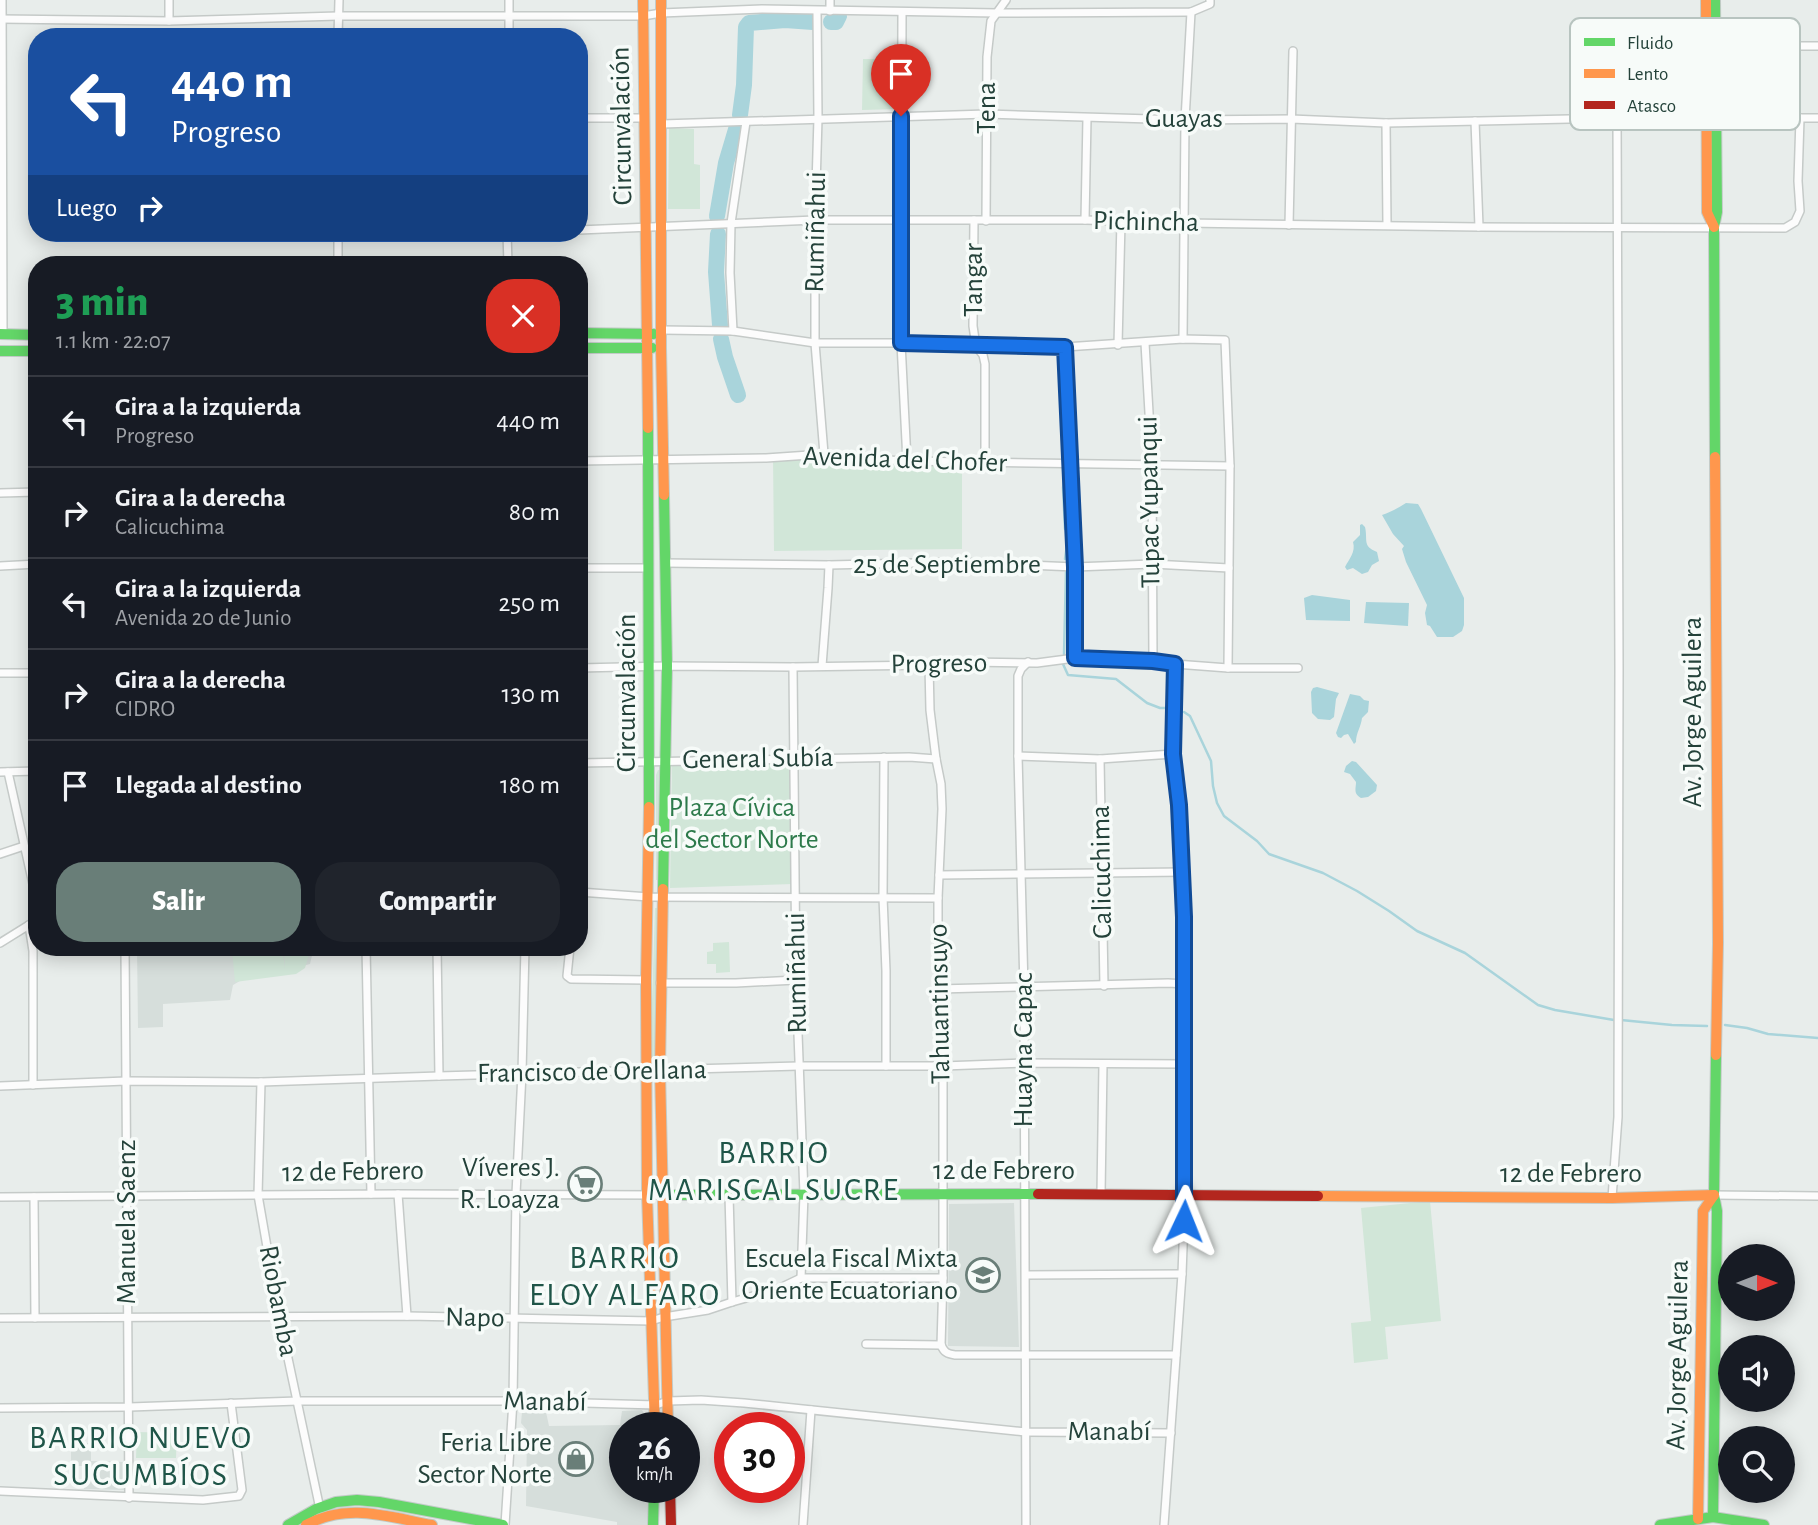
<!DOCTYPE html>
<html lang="es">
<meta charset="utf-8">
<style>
body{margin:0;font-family:"Alegreya Sans",sans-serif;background:#20242c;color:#f1f3f6;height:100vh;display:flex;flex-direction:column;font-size:26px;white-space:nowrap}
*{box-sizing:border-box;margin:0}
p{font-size:23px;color:#9ea1a6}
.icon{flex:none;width:38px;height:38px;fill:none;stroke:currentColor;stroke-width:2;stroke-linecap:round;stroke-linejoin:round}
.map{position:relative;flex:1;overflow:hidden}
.sheet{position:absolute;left:28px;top:256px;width:560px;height:700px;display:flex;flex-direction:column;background:#171b24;border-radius:28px;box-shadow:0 4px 18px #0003}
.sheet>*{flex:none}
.banner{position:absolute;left:28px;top:28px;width:560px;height:214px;border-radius:28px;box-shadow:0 4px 18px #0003;background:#1a4fa0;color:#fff;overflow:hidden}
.needle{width:46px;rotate:90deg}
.buttons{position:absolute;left:1718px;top:1244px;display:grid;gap:14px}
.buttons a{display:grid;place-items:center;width:77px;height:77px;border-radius:50%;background:#171b24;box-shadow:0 4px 18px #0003;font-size:35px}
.speed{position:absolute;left:609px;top:1412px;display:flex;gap:14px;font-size:35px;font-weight:700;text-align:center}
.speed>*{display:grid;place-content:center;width:91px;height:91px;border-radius:50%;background:#171b24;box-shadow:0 4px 18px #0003;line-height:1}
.speed small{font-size:18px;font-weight:400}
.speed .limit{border:10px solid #d22;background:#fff;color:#111}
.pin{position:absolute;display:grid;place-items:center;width:60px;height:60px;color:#fff;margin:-72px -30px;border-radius:50% 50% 50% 0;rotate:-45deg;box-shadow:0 0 7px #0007}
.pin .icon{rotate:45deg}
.me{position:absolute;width:77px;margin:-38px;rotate:2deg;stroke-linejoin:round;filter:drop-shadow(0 0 5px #0008)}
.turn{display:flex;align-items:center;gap:24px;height:147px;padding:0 28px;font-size:32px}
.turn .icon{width:91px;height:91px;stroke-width:2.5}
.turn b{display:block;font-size:49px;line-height:60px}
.then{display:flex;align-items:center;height:66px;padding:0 28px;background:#0003;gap:14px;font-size:26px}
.round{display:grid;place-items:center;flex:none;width:74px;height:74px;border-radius:28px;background:#20242c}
.overview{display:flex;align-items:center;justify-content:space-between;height:119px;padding:0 28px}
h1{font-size:42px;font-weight:800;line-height:52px;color:#1e9e55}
.button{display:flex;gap:14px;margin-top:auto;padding:14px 28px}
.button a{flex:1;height:80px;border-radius:28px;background:#697e78;color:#fff;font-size:28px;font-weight:800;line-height:80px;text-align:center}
.button a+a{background:#20242c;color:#f1f3f6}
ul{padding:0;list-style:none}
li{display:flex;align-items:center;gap:21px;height:91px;padding:0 28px;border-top:2px solid #363941}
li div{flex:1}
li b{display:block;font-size:26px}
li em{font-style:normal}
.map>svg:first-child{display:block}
.built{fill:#d6dedb}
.green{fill:#d1e6d8}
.water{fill:#a9d4db}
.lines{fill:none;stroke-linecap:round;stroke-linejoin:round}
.stream{stroke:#a9d4db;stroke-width:2.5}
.river{stroke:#a9d4db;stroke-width:16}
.street-casing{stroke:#c5cac8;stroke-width:10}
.fast-casing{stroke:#c3cbc8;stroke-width:12}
.slow-casing{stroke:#c3cbc8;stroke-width:12}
.jam-casing{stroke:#c3cbc8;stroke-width:12}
.street{stroke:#fcfcfc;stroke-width:7}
.fast{stroke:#63d668;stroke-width:10}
.slow{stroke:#ff974d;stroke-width:10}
.jam{stroke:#b3261e;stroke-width:10}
.route-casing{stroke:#114b97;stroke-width:18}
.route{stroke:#1a73e8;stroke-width:12}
.labels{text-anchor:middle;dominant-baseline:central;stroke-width:7;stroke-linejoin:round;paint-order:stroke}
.street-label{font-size:28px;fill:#24423a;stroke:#f7fbf9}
.park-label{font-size:28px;fill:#2d7a4b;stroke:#f7fbf9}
.poi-label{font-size:28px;fill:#24423a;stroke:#f7fbf9;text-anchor:end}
.quarter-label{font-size:32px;letter-spacing:2px;fill:#1f5548;stroke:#f7fbf9}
.key{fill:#f7fbf9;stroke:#b8c4c0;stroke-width:2}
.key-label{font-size:19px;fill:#24423a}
</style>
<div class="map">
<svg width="1818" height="1525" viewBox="0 0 1818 1525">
<rect width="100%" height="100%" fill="#e8edeb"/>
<g class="built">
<path d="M137,947H314L310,964L261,977L252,974L233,985L230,1000L163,1004V1027L138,1028Z"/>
<path d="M1014,1203L1019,1347L948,1346L949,1204Z"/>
<path d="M642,1410L645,1415L646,1428H625V1488H647L648,1525H617V1522L526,1506L527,1430L521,1423L522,1412H546L549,1426L620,1425L622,1411Z"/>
<path d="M87,1443H91V1461L126,1462L125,1490L84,1489L85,1466H71V1447H86Z"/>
</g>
<g class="green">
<path d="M32,49H37V110H33Z"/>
<path d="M863,59H900L899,109L862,110Z"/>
<path d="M669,128L694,129V164L700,165V209H668Z"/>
<path d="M831,455L844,462L962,467V549L774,551L773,457Z"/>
<path d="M792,760L793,884L670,888L672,763Z"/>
<path d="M658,770L665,771L663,880H656V775Z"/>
<path d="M655,908H663L659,1064L650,1065Z"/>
<path d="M729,942L730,972L716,973V964H707V952L713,951V943Z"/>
<path d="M260,947H282L285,969L284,947H311L305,968L296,974L235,982L232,950Z"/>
<path d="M1430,1201L1441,1321L1385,1327L1388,1359L1354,1363L1351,1323L1371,1321L1361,1208Z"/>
<path d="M137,1432L177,1433L176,1458H136Z"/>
</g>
<g class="water">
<path d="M1406,503L1418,504L1421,509L1464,598V625L1462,631L1453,637H1437L1430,626L1427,625L1425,613L1427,605L1406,562L1402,549L1404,546L1393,534L1382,515C1391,512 1398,508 1406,503Z"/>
<path d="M1362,524L1365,527C1368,540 1362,546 1377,552L1379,561L1372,565L1368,572L1362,574L1353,568L1347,570L1345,567C1349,559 1356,552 1353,542L1360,535V525Z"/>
<path d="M1312,595L1350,600V621L1306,620L1304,598Z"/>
<path d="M1366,602L1409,603L1408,626L1364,623Z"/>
<path d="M1317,687L1339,693L1336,699L1334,717L1330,720L1318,719L1312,713L1311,692L1313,688Z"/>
<path d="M1350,694L1360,696L1364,700L1369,701L1368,712L1362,718C1361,727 1356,733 1356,742L1354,744L1348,734L1344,735L1341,738L1338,737L1336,733Z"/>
<path d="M1352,761L1356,762L1377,785L1376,791L1368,797L1361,798C1353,793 1356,789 1356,782L1350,774L1344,772L1346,766Z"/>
</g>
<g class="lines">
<g class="stream">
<path d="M1065,471L1063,488L1065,529"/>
<path d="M1065,559L1067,545"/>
<path d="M1064,654L1066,572"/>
<path d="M1063,664L1068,675L1116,679L1147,703L1160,708H1170"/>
<path d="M1184,712L1190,716L1211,761L1213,786L1217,803L1224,816L1257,841L1269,854L1323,873L1357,891L1389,911L1417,931L1465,953L1538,1005L1555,1010L1614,1020"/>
<path d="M1621,1020L1672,1025L1707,1026"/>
<path d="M1725,1025L1747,1028L1768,1034L1818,1038"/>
</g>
<g class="river">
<path d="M831,22H836L839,16"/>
<path d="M740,115L744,85L746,27L749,23L785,20L813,22"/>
<path d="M717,216L726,163L737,126"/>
<path d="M718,234L716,272L720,325"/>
<path d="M721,339L725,357L738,395"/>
</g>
<g class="street-casing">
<g id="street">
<path d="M2,0L3,334"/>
<path d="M169,0V21"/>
<path d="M817,11L818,118L815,220V343L824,454"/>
<path d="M830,11V0"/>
<path d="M902,13L901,343L907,461"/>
<path d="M0,19L169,21L338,16H643L661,13L762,9L997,13L1191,12L1210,4V0"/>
<path d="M338,37L339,0"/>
<path d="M509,37V0"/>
<path d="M1604,42L1706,43"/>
<path d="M1715,46H1818"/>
<path d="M579,118H645"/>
<path d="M1716,118H1818"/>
<path d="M1475,121L1479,227"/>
<path d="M1386,123L1387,225"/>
<path d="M662,124L987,114L1185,120L1291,119L1386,123L1706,116"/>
<path d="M579,153L580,118"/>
<path d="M974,220L973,326L976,346L983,355L985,364V463"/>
<path d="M1085,220L1087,118"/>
<path d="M986,221L987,57L991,21L1006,0"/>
<path d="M1289,225L1293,51"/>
<path d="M579,230L815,220H1085L1185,223L1479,227L1785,228L1795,222L1800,211L1798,181L1800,118"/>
<path d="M507,233L508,264"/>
<path d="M338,264V233"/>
<path d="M662,330L733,331L815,343H901L976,346L1065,347L1183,339L1225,340L1230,466L1228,668"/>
<path d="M733,331L730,273L731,223L746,122"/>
<path d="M1183,339L1185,120L1191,12"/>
<path d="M1145,343L1152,465L1153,661"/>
<path d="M1118,345L1121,221"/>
<path d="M1065,347L1075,567V658"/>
<path d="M579,461L766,458L824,454L844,458L907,461L1230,466"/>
<path d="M0,493L37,492"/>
<path d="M665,563L829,565L958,562L1075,567L1152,564L1229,568"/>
<path d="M0,566L37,564"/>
<path d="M579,568H649"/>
<path d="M929,665L930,710L936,759L941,784L942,809L938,898V989L943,1066V1278L941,1345"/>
<path d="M822,666L828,588L829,565"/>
<path d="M793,667L796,980L804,1194L801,1278"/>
<path d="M579,668L667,666L793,667L929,665L967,662L1037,663L1075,658L1153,661L1175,664L1228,668H1298"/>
<path d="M0,673H37"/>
<path d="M1018,756L1100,759L1173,754"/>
<path d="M884,757L883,897L886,971V1066"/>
<path d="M1100,759L1104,986"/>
<path d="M579,763L909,757L936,759"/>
<path d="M0,772L37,771"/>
<path d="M8,772L37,902"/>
<path d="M0,854L24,846"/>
<path d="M939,875L1184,872"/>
<path d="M579,892L649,897L938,898"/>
<path d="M29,925L33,951V1085"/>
<path d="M0,943L37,920"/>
<path d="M125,947L129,1498"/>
<path d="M366,947L371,1194"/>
<path d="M437,947L439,1076"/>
<path d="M570,947L567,976L571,979L646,980"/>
<path d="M660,983H736L796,980"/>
<path d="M938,989L1168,983L1185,984"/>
<path d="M261,1082L258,1195L279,1316L320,1509"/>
<path d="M0,1086L126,1081L261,1082L439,1076L799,1066H943L1024,1063L1185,1064"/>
<path d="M398,1194L407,1316"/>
<path d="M1101,1194L1103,1064"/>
<path d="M729,1195L732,1302"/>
<path d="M1714,1195L1818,1196"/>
<path d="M0,1197L398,1194L662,1195"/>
<path d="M34,1197L35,1318"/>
<path d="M1612,1198L1618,1117L1619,668L1617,118"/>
<path d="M1026,1275L1182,1274"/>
<path d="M0,1318L407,1316L651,1321L664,1317L708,1310L732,1302L778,1289L801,1278H943"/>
<path d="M866,1344L941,1345"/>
<path d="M941,1345C944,1352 947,1354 955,1355H1176"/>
<path d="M0,1408L130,1407L298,1401H513L656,1405L668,1401L701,1400L744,1403L1026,1432L1171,1433"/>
<path d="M0,1491L203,1500L239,1496L242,1490L231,1403"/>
<path d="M505,1525L513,1401L516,1194L522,1073L525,947"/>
<path d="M803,1525L811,1410"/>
<path d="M1026,1525L1024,988L1018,756V676L1021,669L1028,662"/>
<path d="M1164,1525L1182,1274L1185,1194V984L1184,872L1178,782L1173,754L1175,664"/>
</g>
</g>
<g class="fast-casing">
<g id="fast">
<path d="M1715,0L1717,212L1714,227L1715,457"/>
<path d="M579,333L654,334"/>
<path d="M0,334L37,335"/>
<path d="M579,348H652"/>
<path d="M0,351H37"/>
<path d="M648,428L649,807"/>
<path d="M663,889L667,666L664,495"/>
<path d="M662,1195L1038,1194"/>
<path d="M1713,1517L1717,1211L1714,1195L1716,1055"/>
<path d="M288,1525L316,1509L336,1502L357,1500L379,1502L503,1525"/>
<path d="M653,1525L654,1488"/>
<path d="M1660,1525L1713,1517L1764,1525"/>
</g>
</g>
<g class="slow-casing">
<g id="slow">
<path d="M643,0L648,428"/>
<path d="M661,0V348L664,495"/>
<path d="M1706,0L1707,212L1714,227"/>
<path d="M1715,457L1718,943L1716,1055"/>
<path d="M649,807L646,980L647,1194L655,1428"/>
<path d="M663,889L660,1070L668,1428"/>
<path d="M1318,1196L1612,1198L1714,1195"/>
<path d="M1698,1519L1703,1211L1714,1195"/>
<path d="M306,1525C348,1502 388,1517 432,1525"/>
</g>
</g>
<g class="jam-casing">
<g id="jam">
<path d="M1038,1194L1318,1196"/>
<path d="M670,1488L671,1525"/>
</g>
</g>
<use href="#street" class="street"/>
<use href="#fast" class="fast"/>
<use href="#slow" class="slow"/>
<use href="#jam" class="jam"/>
</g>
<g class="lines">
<g class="route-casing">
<path id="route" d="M901,116V343L1065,347L1075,567V658L1153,661L1175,664L1173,754L1179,805L1184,917V1221"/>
</g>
<use href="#route" class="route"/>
</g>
<defs>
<g id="supermarket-ring" transform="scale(1.75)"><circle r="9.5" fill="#f7fbf9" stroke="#697e78" stroke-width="1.5"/><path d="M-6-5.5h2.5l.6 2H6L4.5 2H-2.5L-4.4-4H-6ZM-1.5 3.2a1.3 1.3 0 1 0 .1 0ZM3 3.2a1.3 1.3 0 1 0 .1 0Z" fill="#697e78"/></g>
<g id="school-ring" transform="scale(1.75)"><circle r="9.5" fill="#f7fbf9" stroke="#697e78" stroke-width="1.5"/><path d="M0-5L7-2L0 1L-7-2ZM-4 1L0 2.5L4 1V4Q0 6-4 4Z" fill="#697e78"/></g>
<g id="shop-ring" transform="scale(1.75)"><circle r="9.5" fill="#f7fbf9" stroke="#697e78" stroke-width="1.5"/><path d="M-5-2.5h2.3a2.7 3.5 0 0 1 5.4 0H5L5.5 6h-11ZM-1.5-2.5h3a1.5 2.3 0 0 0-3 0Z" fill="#697e78"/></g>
</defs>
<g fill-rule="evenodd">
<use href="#supermarket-ring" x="585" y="1184"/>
<use href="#school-ring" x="983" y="1275"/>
<use href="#shop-ring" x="576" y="1459"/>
</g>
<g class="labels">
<g class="street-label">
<text transform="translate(987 108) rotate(-90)">Tena</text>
<text x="1184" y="119">Guayas</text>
<text transform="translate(622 126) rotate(-91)">Circunvalación</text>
<text transform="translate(1146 222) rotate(1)">Pichincha</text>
<text transform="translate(816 232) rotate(-89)">Rumiñahui</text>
<text transform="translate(974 280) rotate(-90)">Tangar</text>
<text transform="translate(905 460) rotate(2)">Avenida del Chofer</text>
<text transform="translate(1150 502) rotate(-91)">Tupac Yupanqui</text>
<text x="947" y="565">25 de Septiembre</text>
<text transform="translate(939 664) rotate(-1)">Progreso</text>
<text transform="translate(627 693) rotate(-90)">Circunvalación</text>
<text transform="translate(1693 712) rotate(-90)">Av. Jorge Aguilera</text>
<text transform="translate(758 759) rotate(-1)">General Subía</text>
<text transform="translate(1102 872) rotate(-91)">Calicuchima</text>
<text transform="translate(797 973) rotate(-91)">Rumiñahui</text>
<text transform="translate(940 1004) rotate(-91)">Tahuantinsuyo</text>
<text transform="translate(1024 1050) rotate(-90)">Huayna Capac</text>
<text transform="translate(592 1072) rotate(-1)">Francisco de Orellana</text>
<text x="1004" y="1171">12 de Febrero</text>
<text transform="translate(353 1172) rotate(-1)">12 de Febrero</text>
<text x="1571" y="1174">12 de Febrero</text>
<text transform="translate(127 1222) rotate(-90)">Manuela Saenz</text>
<text transform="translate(278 1301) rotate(79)">Riobamba</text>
<text transform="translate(475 1318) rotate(1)">Napo</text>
<text transform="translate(1678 1355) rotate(-89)">Av. Jorge Aguilera</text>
<text transform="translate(545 1402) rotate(1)">Manabí</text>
<text x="1109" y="1432">Manabí</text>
</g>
<g class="park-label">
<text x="732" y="808">Plaza Cívica<tspan x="732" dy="32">del Sector Norte</tspan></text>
</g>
<g class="poi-label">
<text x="560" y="1168">Víveres J.<tspan x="560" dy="32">R. Loayza</tspan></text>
<text x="958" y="1259">Escuela Fiscal Mixta<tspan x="958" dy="32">Oriente Ecuatoriano</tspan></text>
<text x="552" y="1443">Feria Libre<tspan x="552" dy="32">Sector Norte</tspan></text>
</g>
<g class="quarter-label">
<text x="774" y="1153">BARRIO<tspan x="774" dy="37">MARISCAL SUCRE</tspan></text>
<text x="625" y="1258">BARRIO<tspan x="625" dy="37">ELOY ALFARO</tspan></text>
<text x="141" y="1438">BARRIO NUEVO<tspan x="141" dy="37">SUCUMBÍOS</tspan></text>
</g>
</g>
<rect x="1570" y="18" width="230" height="112" rx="10" class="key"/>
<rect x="1584" y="38" width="31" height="8" fill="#63d668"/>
<rect x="1584" y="69" width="31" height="9" fill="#ff974d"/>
<rect x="1584" y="101" width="31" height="8" fill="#b3261e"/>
<g class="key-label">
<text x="1627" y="49">Fluido</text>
<text x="1627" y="80">Lento</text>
<text x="1627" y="112">Atasco</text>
</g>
</svg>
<div class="buttons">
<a><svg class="needle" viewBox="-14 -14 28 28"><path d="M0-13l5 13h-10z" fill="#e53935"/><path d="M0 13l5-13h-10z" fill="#9ea1a6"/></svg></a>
<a><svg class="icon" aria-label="sound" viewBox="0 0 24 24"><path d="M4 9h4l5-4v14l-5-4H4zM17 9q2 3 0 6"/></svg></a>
<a><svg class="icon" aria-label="search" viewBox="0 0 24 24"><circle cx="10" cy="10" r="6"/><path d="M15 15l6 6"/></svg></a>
</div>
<div class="speed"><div>26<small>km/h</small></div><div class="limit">30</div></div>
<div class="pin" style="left:901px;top:116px;background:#d93025"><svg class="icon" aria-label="arrive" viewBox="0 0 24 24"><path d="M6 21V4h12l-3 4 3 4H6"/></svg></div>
<svg class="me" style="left:1184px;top:1221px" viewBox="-20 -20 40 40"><path d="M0-17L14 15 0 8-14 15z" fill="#1a73e8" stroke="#fff" stroke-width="4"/></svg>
<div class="banner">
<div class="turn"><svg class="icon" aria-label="left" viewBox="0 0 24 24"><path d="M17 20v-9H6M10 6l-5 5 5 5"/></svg><div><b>440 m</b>Progreso</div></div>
<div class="then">Luego<svg class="icon" aria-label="right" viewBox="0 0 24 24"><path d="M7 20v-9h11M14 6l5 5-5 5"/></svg></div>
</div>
<section class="sheet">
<div class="overview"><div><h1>3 min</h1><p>1.1 km · 22:07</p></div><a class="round" style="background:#d93025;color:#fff"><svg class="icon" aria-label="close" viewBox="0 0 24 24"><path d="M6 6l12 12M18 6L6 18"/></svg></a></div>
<ul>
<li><svg class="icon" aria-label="left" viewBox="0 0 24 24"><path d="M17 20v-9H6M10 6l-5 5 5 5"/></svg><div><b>Gira a la izquierda</b><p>Progreso</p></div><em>440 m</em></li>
<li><svg class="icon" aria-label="right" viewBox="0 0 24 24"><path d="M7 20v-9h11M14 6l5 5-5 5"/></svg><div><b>Gira a la derecha</b><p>Calicuchima</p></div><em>80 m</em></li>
<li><svg class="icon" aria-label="left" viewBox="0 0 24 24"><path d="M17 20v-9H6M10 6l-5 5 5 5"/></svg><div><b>Gira a la izquierda</b><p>Avenida 20 de Junio</p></div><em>250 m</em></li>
<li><svg class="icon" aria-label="right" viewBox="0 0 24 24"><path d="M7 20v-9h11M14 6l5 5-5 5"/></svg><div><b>Gira a la derecha</b><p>CIDRO</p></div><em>130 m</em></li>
<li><svg class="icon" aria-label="arrive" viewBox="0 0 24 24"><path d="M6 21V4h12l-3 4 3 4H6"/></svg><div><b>Llegada al destino</b></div><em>180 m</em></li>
</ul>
<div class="button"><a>Salir</a><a>Compartir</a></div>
</section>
</div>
